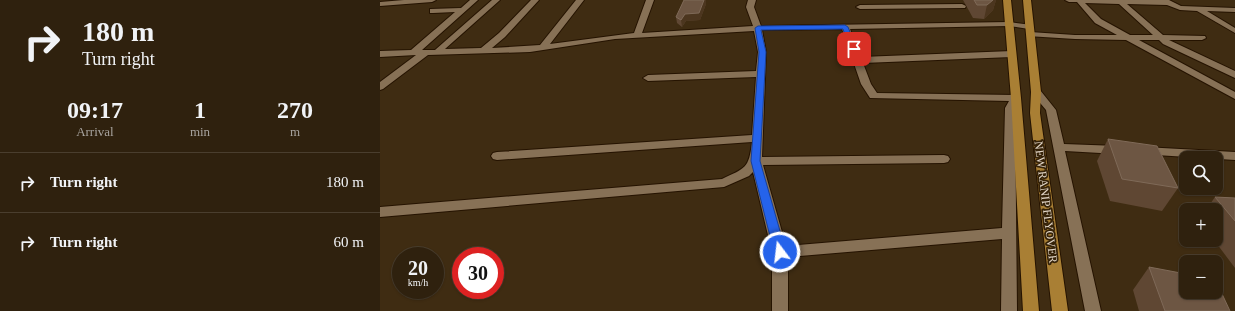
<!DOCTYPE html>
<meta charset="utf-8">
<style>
body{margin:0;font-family:"Times New Roman",serif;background:#3b2e1c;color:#f1f3f6;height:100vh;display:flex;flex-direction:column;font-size:15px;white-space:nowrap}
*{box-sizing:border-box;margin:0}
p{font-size:13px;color:#a7a39e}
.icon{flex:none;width:22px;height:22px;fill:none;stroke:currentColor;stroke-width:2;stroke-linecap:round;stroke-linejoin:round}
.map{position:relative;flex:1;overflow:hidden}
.side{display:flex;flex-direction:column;background:#2f210e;width:380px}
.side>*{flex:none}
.hud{background:#2f210e;color:#f1f3f6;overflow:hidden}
.controls{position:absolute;left:799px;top:151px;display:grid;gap:8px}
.controls a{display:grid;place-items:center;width:44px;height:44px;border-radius:8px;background:#2f210e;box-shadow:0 1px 3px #0004,0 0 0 1px #4a3e2e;font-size:20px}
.speed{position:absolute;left:12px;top:247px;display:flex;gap:8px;font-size:20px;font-weight:700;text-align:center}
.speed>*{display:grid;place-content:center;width:52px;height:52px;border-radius:50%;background:#2f210e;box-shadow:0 1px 3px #0004,0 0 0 1px #4a3e2e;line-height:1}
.speed small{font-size:10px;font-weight:400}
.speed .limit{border:6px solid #d22;background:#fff;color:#111}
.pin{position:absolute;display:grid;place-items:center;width:34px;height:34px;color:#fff;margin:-17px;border-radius:8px;box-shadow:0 2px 6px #0006}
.me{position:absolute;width:44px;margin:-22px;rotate:345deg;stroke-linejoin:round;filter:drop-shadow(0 0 3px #0008)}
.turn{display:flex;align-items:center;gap:14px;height:84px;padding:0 16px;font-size:18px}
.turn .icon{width:52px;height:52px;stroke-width:2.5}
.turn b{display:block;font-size:28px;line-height:34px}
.eta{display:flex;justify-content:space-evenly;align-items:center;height:68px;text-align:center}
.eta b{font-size:24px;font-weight:600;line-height:28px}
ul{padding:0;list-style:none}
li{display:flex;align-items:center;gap:12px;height:60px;padding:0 16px;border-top:1px solid #4a3e2e}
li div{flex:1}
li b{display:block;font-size:15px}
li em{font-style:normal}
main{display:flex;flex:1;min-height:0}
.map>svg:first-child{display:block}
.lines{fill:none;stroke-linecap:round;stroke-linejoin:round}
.minor-casing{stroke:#251300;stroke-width:2}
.major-casing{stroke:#251300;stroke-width:2}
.minor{fill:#877156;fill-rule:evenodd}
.major{fill:#a97f34;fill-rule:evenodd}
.wall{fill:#5f4733}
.shaded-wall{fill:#4c361f}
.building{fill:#6d5643;stroke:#7f6a58}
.route{fill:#2563eb;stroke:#184099}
.labels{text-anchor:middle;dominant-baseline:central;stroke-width:3.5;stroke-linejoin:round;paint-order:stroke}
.street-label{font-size:12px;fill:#e2d6c7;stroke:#352208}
</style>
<main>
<section class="side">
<div class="hud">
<div class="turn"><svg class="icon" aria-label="right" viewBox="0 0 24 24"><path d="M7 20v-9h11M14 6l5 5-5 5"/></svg><div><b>180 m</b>Turn right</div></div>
</div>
<div class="eta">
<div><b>09:17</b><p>Arrival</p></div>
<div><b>1</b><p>min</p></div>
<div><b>270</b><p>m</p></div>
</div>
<ul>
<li><svg class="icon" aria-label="right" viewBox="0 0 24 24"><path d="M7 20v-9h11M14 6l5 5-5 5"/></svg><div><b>Turn right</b></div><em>180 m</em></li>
<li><svg class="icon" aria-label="right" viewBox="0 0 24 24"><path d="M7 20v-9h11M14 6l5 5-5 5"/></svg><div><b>Turn right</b></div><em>60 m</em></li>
</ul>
</section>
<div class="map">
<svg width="855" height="311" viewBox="0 0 855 311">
<rect width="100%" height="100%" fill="#3f2c12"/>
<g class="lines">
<g class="minor-casing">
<g id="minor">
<path d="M24,0H56L52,2L0,6V2Z"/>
<path d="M90,0H98L42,50H55L112,0H120L65,49L101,48L119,33L151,0H159L125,37L112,48L160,45L196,0H204L170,44L254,33L266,0H274L262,33L373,26L366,7L368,0H376L374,7L381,26L629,22L652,25V29H649L629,26L470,29L481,57L632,51L636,54L632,57L483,63L491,84L497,93L636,95L641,98L635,108L637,311H621L622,239L408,257V311H392V252L373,172L369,176L344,187L0,217V207L342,179C365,168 369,169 372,142L117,160L113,159L111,156L113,153L117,152L372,135L376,77L268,81L263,78L268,75L376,71L378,52L374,31L235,39L150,52L48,55L3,89L0,90V82L36,55L0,57V51L31,50L75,12L53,13H50V9L81,8ZM462,29L481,84L490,98L629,101L625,108L622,228L406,246L383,165L564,163L568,162L570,159L568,156L564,155L382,157L386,52L382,30Z"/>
<path d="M685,0H789L801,6L855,8V12L827,11L855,28V33L817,11L800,10L787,5L747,4L783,35L825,36L826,38L822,40H789L855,71V78L783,44L779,40H759L855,92V99L746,40L695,39L647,36V32H650L695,35H737L715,23L697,2H689ZM705,3L739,4L773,35H750L721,19Z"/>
<path d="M582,4L586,6L585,8L480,9L476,7L480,5Z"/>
<path d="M656,89L660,90L676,110L684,144L738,146L742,147L744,150L742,153L738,154L685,151L721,311H705L666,110L651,92Z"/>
<path d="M764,147L855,152V160L760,154L758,151L760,148Z"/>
</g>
</g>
<g class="major-casing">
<g id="major">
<path d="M623,0H631L641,98L659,311H643L631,98Z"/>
<path d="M643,0H651L661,92L660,113L688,311H672L650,113L651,92Z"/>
</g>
</g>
<use href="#minor" class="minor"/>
<use href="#major" class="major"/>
</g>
<g class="wall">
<path d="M583,0H616L613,10L604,19L593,18Z"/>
<path d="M326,4L320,20L306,21L302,27L297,23L296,17Z"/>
<path d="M728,139L798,188L782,211L730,201L717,161Z"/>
<path d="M835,197L855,198V268L834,240H836V210H826Z"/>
<path d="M769,267L850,311H759L753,290Z"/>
</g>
<g class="shaded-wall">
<path d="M324,0H326V4L320,20L306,21L302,27L301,20L305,14Z"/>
<path d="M613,0H616L613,10L604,19L607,5Z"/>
</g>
<g class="building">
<path d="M304,0H324L319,13L305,14L301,20L296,17Z"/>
<path d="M594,0H613L607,5H597Z"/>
<path d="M728,139L777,146L798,188L742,179Z"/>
<path d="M835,197L855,198V221Z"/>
<path d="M769,267L806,274V292H836V281L850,311H785Z"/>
</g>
<path class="route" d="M465,25L468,27L477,49L476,50L470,49L463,29L381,30L386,52L380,161L406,252L404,255L400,257L396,255L394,252L371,161L379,52L375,28L378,26Z"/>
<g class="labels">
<g class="street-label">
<text transform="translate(666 202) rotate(83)">NEW RANIP FLYOVER</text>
</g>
</g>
</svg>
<div class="controls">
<a><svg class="icon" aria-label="search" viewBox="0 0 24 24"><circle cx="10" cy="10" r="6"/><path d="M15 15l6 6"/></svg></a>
<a>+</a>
<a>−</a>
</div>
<div class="speed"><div>20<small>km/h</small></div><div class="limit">30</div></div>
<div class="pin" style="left:474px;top:49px;background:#d93025"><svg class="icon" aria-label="arrive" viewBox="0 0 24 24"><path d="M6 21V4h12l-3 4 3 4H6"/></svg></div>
<svg class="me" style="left:400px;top:252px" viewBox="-20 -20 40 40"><circle r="17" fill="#2563eb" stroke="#fff" stroke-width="3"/><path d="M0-11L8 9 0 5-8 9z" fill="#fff"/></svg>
</div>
</main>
